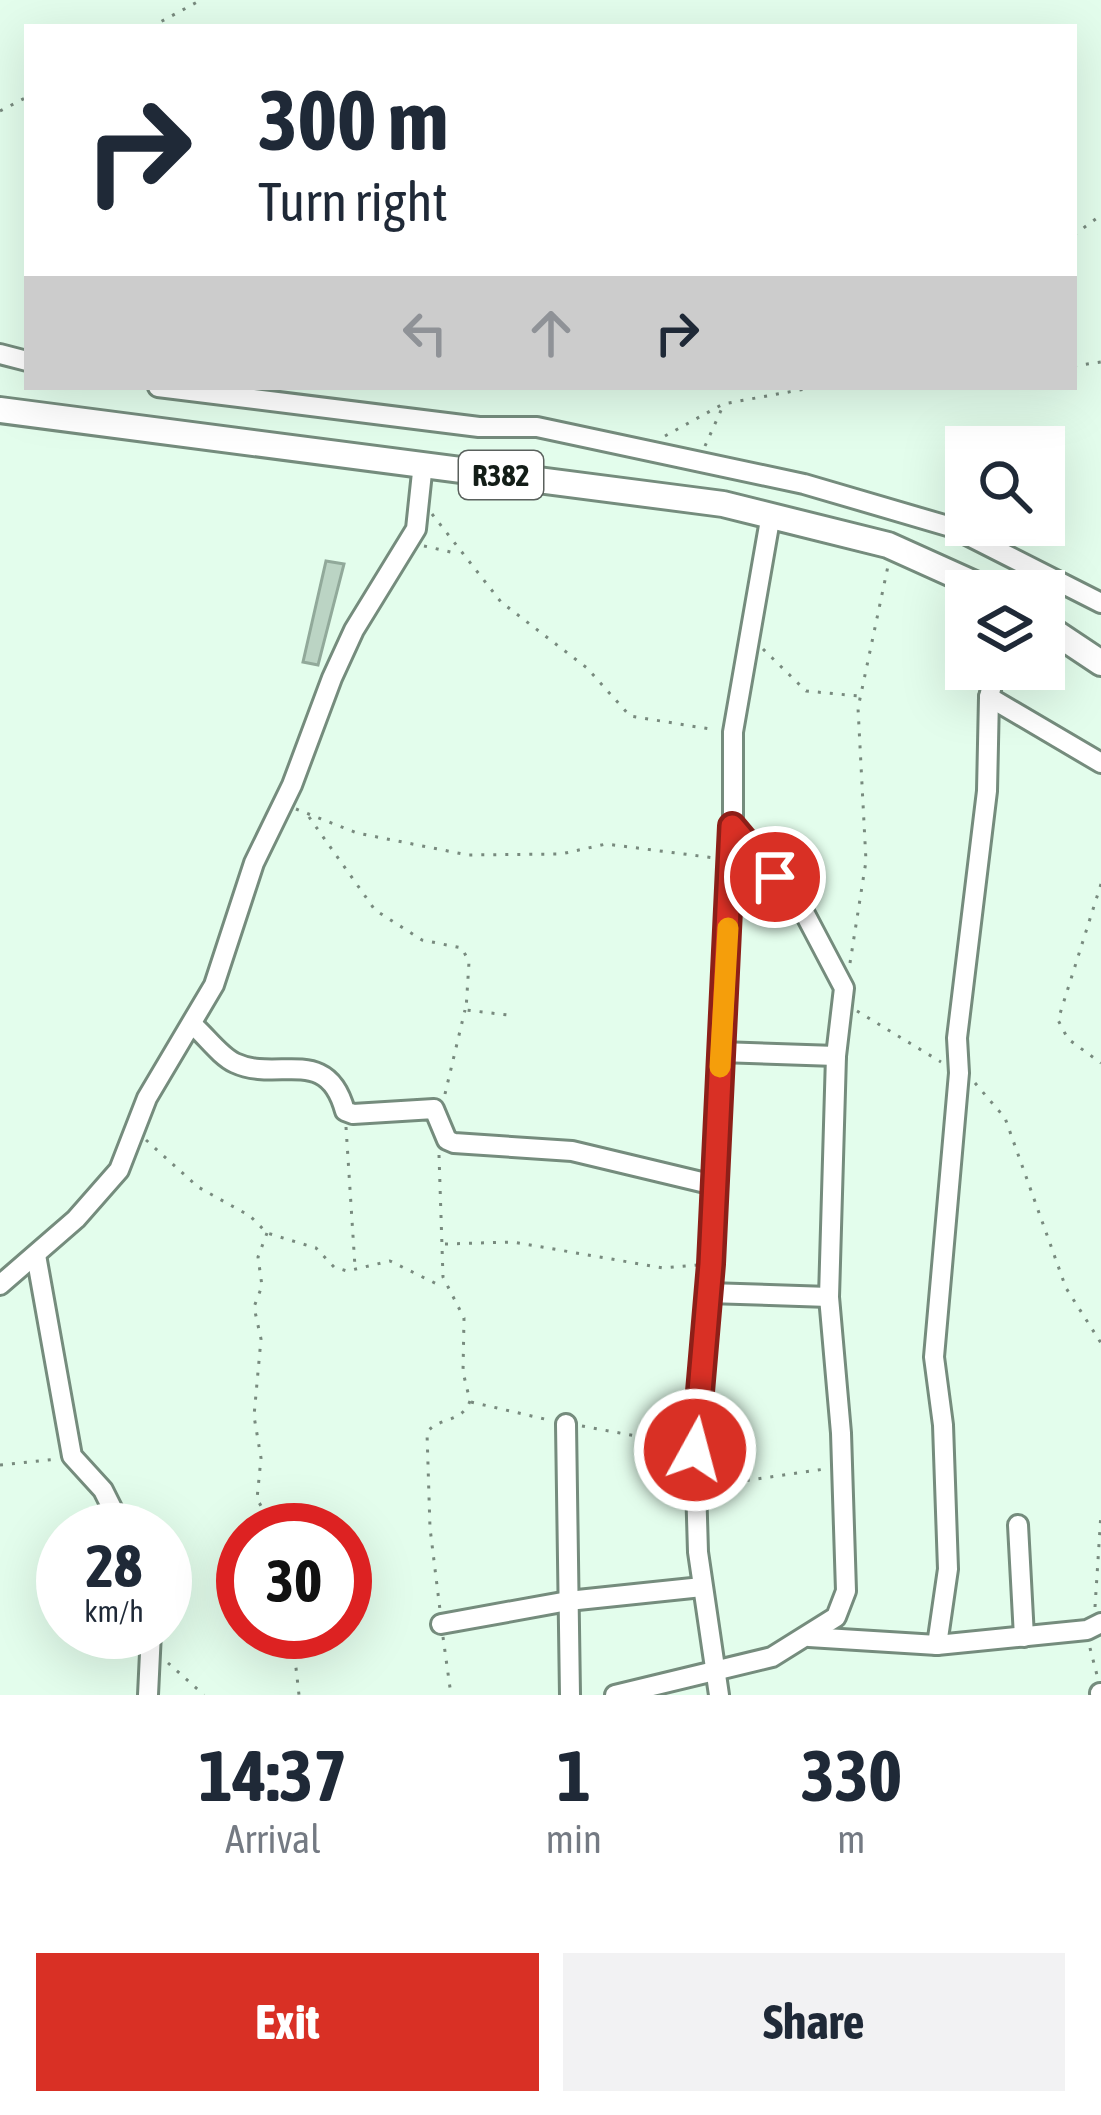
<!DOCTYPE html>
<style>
body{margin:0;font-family:"Asap Condensed",sans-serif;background:#f2f2f3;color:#1f2937;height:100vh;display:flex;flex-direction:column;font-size:45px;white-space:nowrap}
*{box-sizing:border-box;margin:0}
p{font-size:39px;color:#747a83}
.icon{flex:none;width:66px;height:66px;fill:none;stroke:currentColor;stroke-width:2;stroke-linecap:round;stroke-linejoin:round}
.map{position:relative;height:1695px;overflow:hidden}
.details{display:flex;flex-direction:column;background:#fff;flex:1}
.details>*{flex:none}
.hud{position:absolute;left:24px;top:24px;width:1053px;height:366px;border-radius:0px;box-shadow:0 12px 48px #0002;background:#fff;color:#1f2937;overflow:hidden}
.tools{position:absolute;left:945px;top:426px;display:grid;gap:24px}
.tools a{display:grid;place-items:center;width:120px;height:120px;border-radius:0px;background:#fff;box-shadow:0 12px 48px #0002;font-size:60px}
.speed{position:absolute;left:36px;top:1503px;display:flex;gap:24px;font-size:60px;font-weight:700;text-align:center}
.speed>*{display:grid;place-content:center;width:156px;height:156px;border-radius:50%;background:#fff;box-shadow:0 12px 48px #0002;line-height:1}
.speed small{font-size:30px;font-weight:400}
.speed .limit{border:18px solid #d22;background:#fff;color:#111}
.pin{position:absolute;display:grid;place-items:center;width:102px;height:102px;color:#fff;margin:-51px;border:6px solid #fff;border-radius:50%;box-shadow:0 3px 12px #0007}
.me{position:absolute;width:132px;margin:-66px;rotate:7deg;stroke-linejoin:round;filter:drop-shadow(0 0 9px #0008)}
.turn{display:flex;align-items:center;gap:42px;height:252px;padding:0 36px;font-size:54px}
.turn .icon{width:156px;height:156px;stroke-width:2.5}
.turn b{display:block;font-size:84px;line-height:102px}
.lanes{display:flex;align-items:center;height:114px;padding:0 36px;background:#0003;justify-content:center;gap:60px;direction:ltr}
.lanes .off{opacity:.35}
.eta{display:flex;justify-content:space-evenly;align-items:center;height:204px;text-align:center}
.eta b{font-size:72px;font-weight:700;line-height:84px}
.primary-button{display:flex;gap:24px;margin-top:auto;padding:24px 36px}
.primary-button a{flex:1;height:138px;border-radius:0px;background:#d93025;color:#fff;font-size:48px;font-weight:700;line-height:138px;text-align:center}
.primary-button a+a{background:#f2f2f3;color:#1f2937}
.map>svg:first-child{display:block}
.building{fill:#bbd4c4;stroke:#91a99a;stroke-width:3}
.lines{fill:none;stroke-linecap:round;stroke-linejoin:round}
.minor-casing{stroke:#758c7d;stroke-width:24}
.major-casing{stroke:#758c7d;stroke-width:30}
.path{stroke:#788a7e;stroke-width:3;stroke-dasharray:3 9;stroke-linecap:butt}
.minor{stroke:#fff;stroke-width:18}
.major{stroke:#fff;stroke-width:24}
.route-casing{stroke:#8d1f18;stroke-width:30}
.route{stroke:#d93025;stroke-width:21}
.slow{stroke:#f59e0b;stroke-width:21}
.labels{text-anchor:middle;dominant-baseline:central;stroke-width:9;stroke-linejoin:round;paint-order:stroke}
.shield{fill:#fff;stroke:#5a615d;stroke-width:3}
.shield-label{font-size:30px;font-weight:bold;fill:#131d17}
</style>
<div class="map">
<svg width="1101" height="1695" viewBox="0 0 1101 1695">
<rect width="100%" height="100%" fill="#e3fdec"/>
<path class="building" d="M326,561L344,564L318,665L303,662Z"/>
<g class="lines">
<g class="minor-casing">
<g id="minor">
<path d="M0,354L27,361"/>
<path d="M158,387L479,427H537L804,484L951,527L1101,603"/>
<path d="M989,697L1101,763"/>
<path d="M193,1025C206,1036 220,1056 235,1063C278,1083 327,1044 345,1111L353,1114L434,1109L447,1140L454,1143L572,1151L714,1185"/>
<path d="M720,1052L836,1056"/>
<path d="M36,1255L72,1456L103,1490L123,1530"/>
<path d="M0,1285L76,1219L119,1170L147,1098L214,985L254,863L292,785L332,678L354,630L416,529L423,463"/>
<path d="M708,1293L829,1297"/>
<path d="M566,1424L570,1695"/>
<path d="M1018,1525L1024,1637"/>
<path d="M441,1624L568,1601L702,1587"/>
<path d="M809,1637L937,1645L1087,1630L1101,1623"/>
<path d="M937,1645L948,1569L943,1425L934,1357L959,1073L957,1038L987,791L989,697L996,669"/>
<path d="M1100,1693L1101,1695"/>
<path d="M148,1695L151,1632"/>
<path d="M615,1695L772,1657L836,1617L846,1591L841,1433L829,1297L836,1056L844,988L805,914L732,826"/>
<path d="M719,1695L698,1552L695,1450L711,1264L733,860V732L771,514"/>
</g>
</g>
<g class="major-casing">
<g id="major">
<path d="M0,410L723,504L888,545L990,591"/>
<path d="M1044,625L1101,663"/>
</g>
</g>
<g class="path">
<path d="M151,27L201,0"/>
<path d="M0,111L27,97"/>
<path d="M1074,235L1101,215"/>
<path d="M1074,366L1101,362"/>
<path d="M665,436L723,404L816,387"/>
<path d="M705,446L723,406"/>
<path d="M432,514L501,602L587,668L630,716L716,730"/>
<path d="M424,546L455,553"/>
<path d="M763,649L806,691L859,696"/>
<path d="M296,809L357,833L468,855L561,854L606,844L715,858"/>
<path d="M309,817L375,910L422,940L462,948L469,962L466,1010L508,1015"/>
<path d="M1101,884L1058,1020L1068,1039L1101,1063"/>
<path d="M850,963L866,861L858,708L888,566"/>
<path d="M857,1011L941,1062"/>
<path d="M975,1083L1005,1118L1066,1288L1101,1343"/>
<path d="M445,1094L465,1010"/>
<path d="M346,1127L355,1267"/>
<path d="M146,1140L198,1187L250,1216L267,1233L316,1248L334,1267L347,1271L390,1261L443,1287"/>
<path d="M439,1155L443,1277L464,1318L463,1372L470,1401C462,1424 436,1417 427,1433L430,1528L440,1610"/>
<path d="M267,1233L258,1257L262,1286L254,1307L261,1339L254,1416L261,1458L257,1499L275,1530"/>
<path d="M445,1244L513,1242L663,1268L697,1265"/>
<path d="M471,1402L549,1420"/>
<path d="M582,1426L679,1444"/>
<path d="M0,1465L58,1459"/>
<path d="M711,1478L736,1482L825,1469"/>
<path d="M1095,1607L1101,1513"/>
<path d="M292,1632L299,1695"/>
<path d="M443,1637L451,1695"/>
<path d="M1090,1648L1098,1679"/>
<path d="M168,1663L204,1695"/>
</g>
<use href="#minor" class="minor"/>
<use href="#major" class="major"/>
</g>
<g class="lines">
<g class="route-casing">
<path id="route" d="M695,1450L711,1264L732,826L775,877"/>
</g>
<use href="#route" class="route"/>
<path class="slow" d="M720,1067L728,928"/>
</g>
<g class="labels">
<rect class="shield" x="459" y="451" width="84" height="48" rx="9"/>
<g class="shield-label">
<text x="501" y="475">R382</text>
</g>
</g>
</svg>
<div class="tools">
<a><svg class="icon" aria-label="search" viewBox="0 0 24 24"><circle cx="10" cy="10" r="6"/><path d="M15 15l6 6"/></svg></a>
<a><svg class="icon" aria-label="layers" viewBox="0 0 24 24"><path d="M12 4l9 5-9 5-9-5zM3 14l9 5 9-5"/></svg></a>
</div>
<div class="speed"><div>28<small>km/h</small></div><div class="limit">30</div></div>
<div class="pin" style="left:775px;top:877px;background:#d93025"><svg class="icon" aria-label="arrive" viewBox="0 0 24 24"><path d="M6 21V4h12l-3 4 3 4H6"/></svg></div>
<svg class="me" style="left:695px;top:1450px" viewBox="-20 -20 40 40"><circle r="17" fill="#d93025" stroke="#fff" stroke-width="3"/><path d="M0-11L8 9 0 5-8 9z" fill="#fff"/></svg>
<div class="hud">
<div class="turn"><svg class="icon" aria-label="right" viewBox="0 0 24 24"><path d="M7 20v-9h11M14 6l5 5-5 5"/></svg><div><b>300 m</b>Turn right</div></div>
<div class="lanes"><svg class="icon off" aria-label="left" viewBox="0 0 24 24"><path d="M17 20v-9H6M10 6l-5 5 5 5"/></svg><svg class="icon off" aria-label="ahead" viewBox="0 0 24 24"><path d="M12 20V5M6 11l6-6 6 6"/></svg><svg class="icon" aria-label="right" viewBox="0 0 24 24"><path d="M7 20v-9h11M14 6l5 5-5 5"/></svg></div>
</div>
</div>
<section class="details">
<div class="eta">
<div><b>14:37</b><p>Arrival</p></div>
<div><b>1</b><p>min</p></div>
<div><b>330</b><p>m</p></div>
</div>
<div class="primary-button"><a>Exit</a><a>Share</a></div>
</section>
